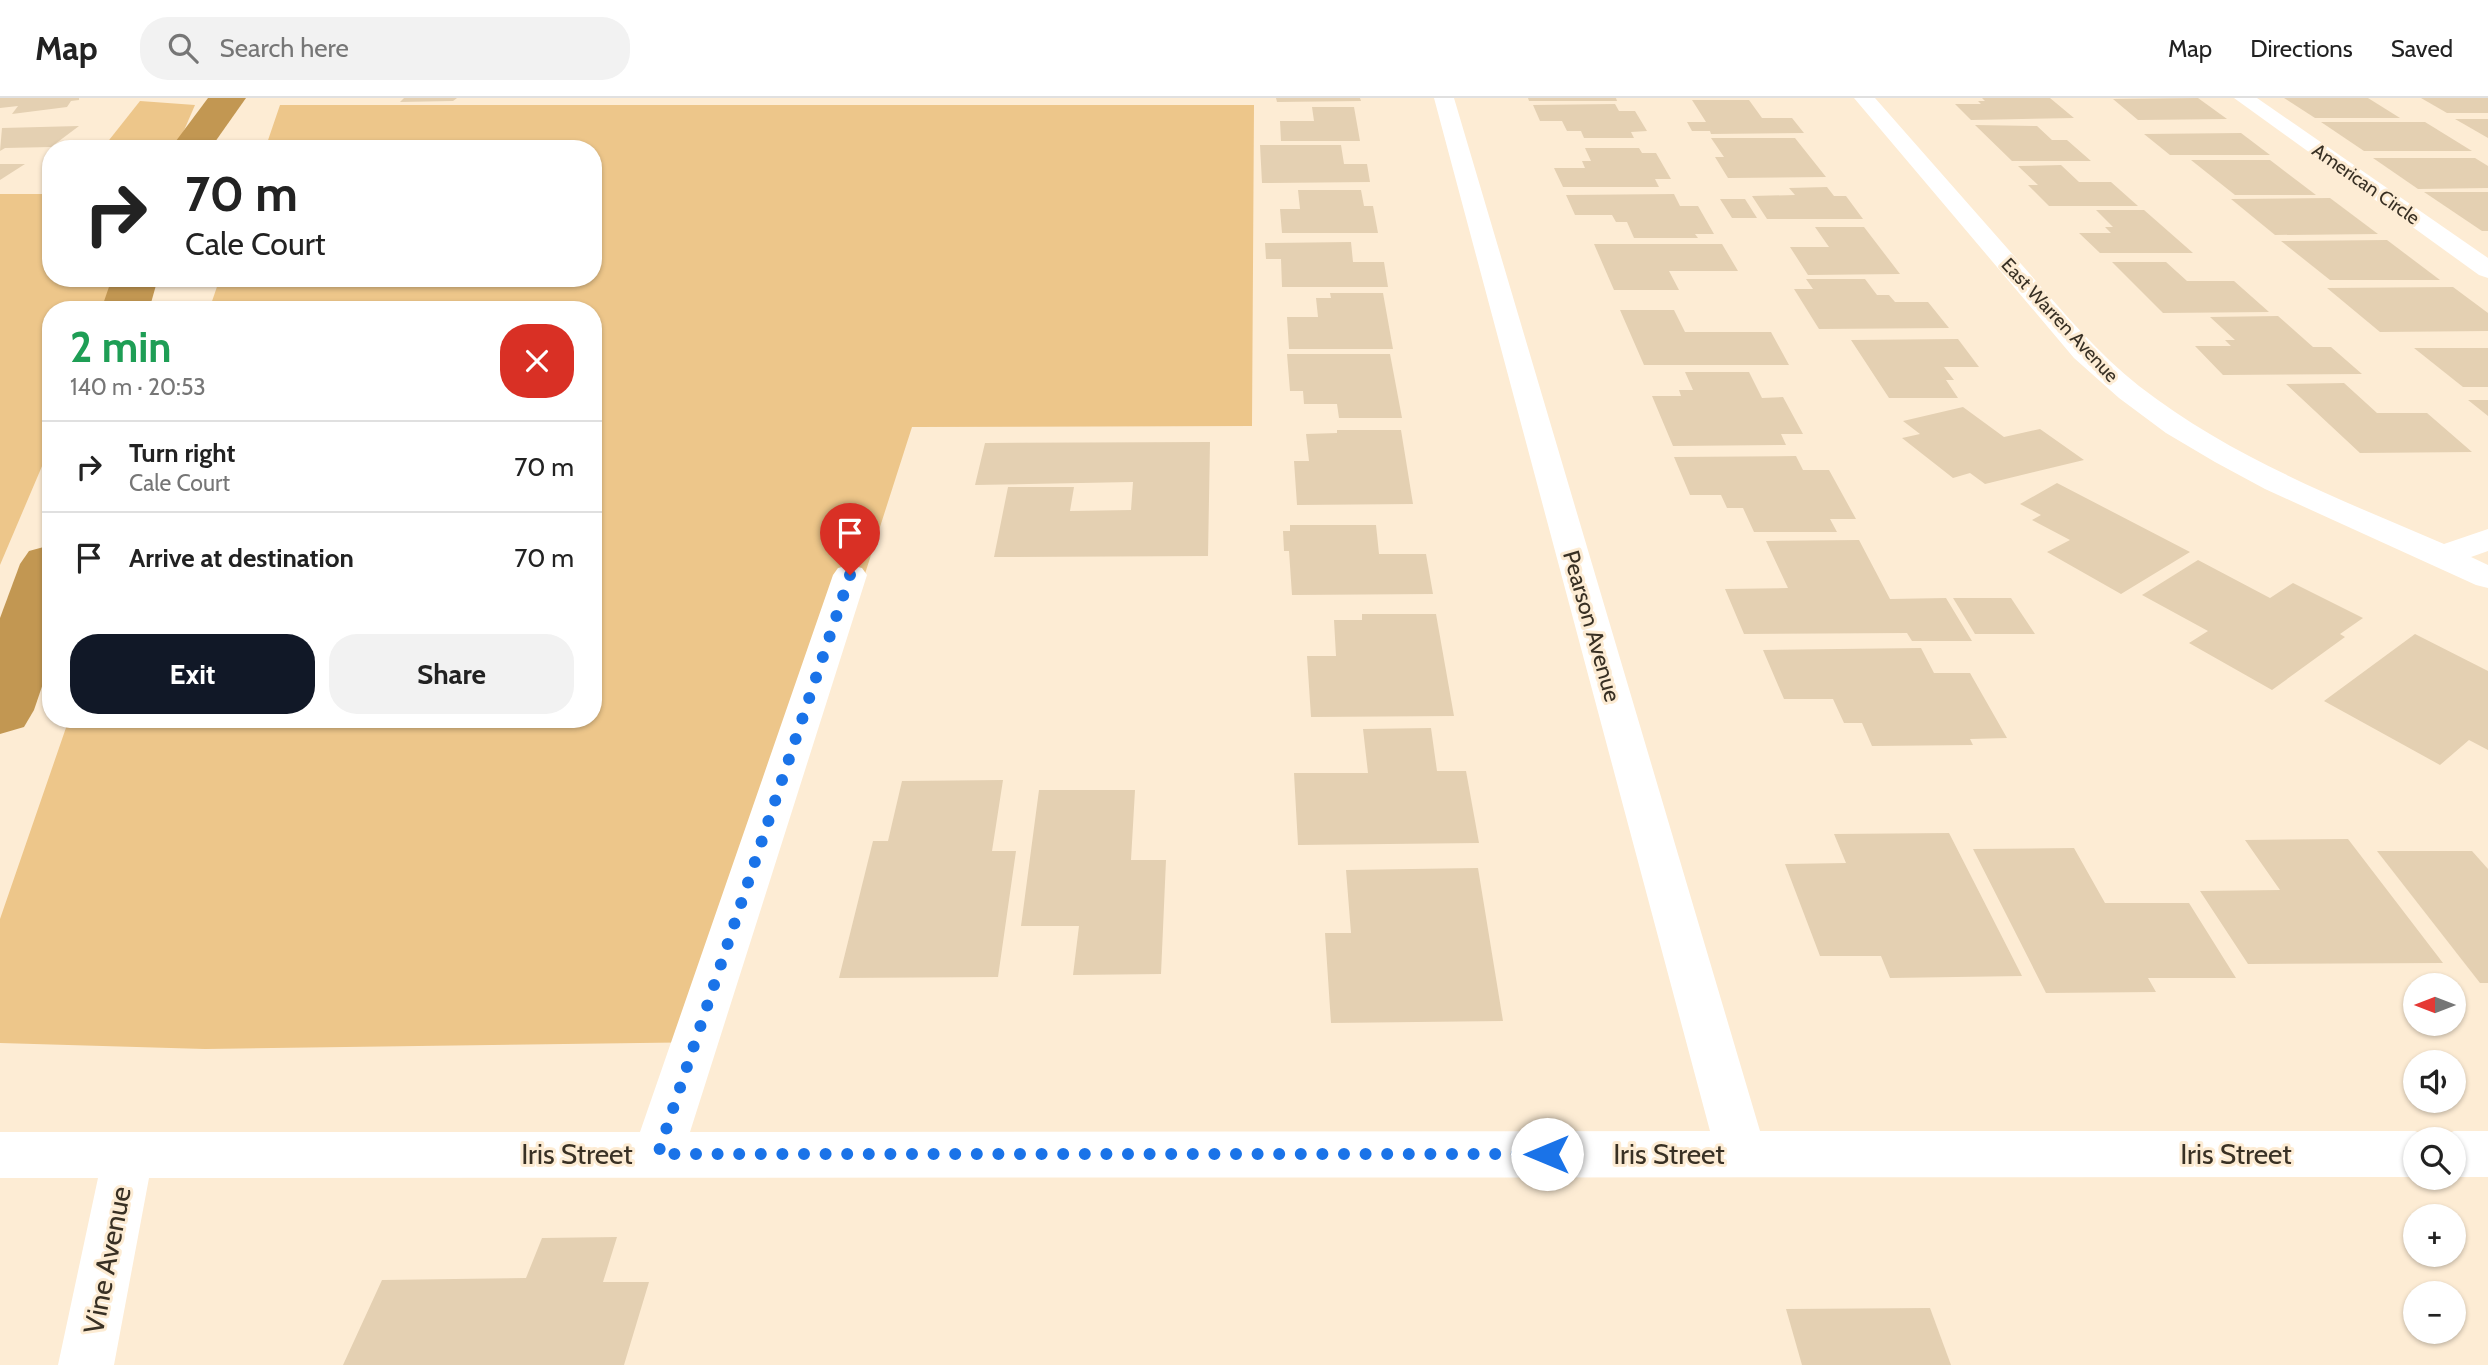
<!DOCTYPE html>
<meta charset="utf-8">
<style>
body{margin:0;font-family:Cabin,sans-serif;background:#f2f2f2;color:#222;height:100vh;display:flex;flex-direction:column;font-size:26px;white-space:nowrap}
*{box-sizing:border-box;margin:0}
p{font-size:23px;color:#767676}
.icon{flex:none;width:38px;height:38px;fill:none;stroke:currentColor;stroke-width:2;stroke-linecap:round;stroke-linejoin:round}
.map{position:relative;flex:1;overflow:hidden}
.sheet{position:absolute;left:42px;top:203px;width:560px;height:427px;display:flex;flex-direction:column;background:#fff;border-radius:28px;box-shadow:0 2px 5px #0004}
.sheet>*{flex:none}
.banner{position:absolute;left:42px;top:42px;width:560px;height:147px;border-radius:28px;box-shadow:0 2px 5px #0004;background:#fff;color:#222;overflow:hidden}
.needle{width:46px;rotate:270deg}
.controls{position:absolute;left:2403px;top:875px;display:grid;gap:14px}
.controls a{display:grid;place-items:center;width:63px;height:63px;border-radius:50%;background:#fff;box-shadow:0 2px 5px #0004;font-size:35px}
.pin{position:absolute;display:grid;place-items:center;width:60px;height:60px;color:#fff;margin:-72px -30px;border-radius:50% 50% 50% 0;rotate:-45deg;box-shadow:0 0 7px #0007}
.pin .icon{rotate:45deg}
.me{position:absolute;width:77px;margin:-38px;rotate:270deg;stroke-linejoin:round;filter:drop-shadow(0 0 5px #0008)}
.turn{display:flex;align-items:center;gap:24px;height:147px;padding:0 28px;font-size:32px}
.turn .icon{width:91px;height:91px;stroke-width:2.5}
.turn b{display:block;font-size:49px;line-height:60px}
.round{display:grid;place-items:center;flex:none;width:74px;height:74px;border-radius:28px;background:#f2f2f2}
.overview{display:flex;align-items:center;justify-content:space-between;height:119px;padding:0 28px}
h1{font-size:42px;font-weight:700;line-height:52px;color:#1e9e55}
.cta{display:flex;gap:14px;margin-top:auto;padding:14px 28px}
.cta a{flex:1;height:80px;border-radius:28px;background:#111827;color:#fff;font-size:28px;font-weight:700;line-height:80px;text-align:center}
.cta a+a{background:#f2f2f2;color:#222}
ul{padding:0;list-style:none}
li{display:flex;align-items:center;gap:21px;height:91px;padding:0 28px;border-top:2px solid #e0e0e0}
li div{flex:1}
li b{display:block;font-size:26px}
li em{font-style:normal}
header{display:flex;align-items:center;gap:42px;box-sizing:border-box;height:98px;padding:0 35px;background:#fff;border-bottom:2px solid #e0e0e0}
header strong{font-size:33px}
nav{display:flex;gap:38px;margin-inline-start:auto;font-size:24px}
.search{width:490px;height:63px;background:#f2f2f2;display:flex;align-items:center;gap:18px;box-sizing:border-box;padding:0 24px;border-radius:28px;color:#767676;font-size:26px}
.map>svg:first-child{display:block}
.green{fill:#edc68a}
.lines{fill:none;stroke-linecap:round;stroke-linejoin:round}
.canal{fill:#c29752;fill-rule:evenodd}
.building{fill:#e4d0b2}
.minor{fill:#fff;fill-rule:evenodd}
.route{stroke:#1a73e8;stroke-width:12;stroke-dasharray:0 21.6}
.labels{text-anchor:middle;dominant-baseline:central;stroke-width:6;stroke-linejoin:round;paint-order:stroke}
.far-street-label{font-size:19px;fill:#383024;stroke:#fdecd4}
.street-label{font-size:23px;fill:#383024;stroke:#fdecd4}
.near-street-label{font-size:28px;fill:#383024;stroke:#fdecd4}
</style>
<header>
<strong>Map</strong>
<div class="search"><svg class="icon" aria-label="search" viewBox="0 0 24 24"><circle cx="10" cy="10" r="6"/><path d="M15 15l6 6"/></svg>Search here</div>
<nav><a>Map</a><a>Directions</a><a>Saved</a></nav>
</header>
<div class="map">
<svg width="2488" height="1267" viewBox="0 0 2488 1267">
<rect width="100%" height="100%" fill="#fdecd4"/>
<g class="green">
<path d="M140,3L195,7L176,51H102Z"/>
<path d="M280,7H1254L1252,328L912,329L715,944L205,951L0,945V821L69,621H593V212H209L220,180H593V51H265Z"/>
<path d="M0,96H51V180H121L108,212H51V347L0,467Z"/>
</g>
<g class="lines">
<g class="canal">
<path d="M208,0H246L210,51H170Z"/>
<path d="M112,180H158L149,212H101Z"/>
<path d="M51,447V562L34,612L24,629L0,636V520L20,466L29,453Z"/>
</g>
</g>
<g class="building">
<path d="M0,0H79V2L71,3L67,9L12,16L18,8L0,10Z"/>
<path d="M404,0H457L453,3L400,4Z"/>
<path d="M1276,0H1360L1361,3L1277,4Z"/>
<path d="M1528,0H1616L1617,3H1529Z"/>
<path d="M1982,0H2050L2074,20L1971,22L1955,6H1981L1978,3H1985Z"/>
<path d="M2198,0L2227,21L2138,22L2113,1Z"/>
<path d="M2284,0H2368L2400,20H2315Z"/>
<path d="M2421,0H2488V15H2447Z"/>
<path d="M1692,2H1749L1762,20H1792L1804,35L1711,36L1710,33H1692L1687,24H1706Z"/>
<path d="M1615,6L1619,13H1635L1647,33L1631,34L1634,40H1584L1581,33H1567L1562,23H1540L1533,7Z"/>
<path d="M1312,9H1354L1360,43H1281L1280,23H1314Z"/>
<path d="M2455,21H2488V40Z"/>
<path d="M2321,24H2425L2472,53H2364Z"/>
<path d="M1975,27L2037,28L2052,42H2067L2091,63H2012Z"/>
<path d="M79,28L51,49L5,50L0,53L2,30Z"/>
<path d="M2241,35L2270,57H2170L2144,36Z"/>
<path d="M1711,40H1795L1826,79L1728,80L1715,59H1724Z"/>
<path d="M1260,47H1341L1344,66H1367L1370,84L1262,85Z"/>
<path d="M1585,50H1639L1642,55H1656L1671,81H1655L1659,89H1563L1554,70H1585L1582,63H1591Z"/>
<path d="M2373,60H2475L2488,68V90L2418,91Z"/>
<path d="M2191,62H2270L2316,97H2235Z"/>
<path d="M0,66H25L0,82Z"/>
<path d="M2061,67L2079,84H2111L2138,108H2049L2028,87H2038L2018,68Z"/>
<path d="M1827,89L1834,98H1846L1863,121H1767L1752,98L1795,97L1789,90Z"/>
<path d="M1298,92H1361L1364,108H1373L1378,135H1282L1280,111H1300Z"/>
<path d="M2424,94H2488V133H2482Z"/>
<path d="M1674,96L1680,108H1698L1714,136H1695L1698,140H1634L1627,124H1616L1612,117H1575L1566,97Z"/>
<path d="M2330,100L2378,136L2275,137L2231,101Z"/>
<path d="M1720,101H1745L1757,120H1732Z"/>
<path d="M2096,112H2144L2193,155H2100L2079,135H2111L2105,129H2113Z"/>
<path d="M1815,129H1864L1900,176L1808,177L1790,149H1829Z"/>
<path d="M2387,142L2440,182H2330L2281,143Z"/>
<path d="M1351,144L1353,164H1384L1388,189H1282L1281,161H1266L1265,145Z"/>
<path d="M1594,146H1722L1738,173H1669L1679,192H1614Z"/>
<path d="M2112,164H2166L2187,183H2234L2269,214L2163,215Z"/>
<path d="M1806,181H1865L1877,197H1889L1895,204H1928L1949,230L1819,231L1794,191H1813Z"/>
<path d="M2453,189L2488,215V233L2380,234L2327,190Z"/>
<path d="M1330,195H1383L1393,251H1289L1287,219H1318L1316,200H1331Z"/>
<path d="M1620,212H1674L1685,234H1771L1789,267H1644Z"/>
<path d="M2278,218L2313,249H2331L2362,276L2223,277L2195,248H2231L2225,242H2235L2210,219Z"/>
<path d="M1958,241L1979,269H1944L1954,282H1946L1958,300H1889L1851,242Z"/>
<path d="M2414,250H2488V289H2463Z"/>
<path d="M1287,256H1390L1402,320H1339L1337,306H1304L1303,293H1290Z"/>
<path d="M1685,274H1749L1762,300L1783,299L1803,336H1781L1786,347L1673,348L1652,298H1681L1679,292H1693Z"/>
<path d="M2344,285L2377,315H2427L2472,354L2360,355L2286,286Z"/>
<path d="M2468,302H2488V318Z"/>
<path d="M1963,309L2004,339L2040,331L2084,362L1985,386L1970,375L1953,380L1902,340L1920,336L1903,323Z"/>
<path d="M1337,332H1401L1413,406L1297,407L1294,363H1309L1306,336L1337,335Z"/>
<path d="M1210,344L1208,458L994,459L1008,389H1074L1070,413L1131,412L1133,384L975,387L985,345Z"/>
<path d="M1796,358L1803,372H1829L1856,421H1830L1837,434H1754L1743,410H1727L1721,397H1690L1674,359Z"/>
<path d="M2057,385L2190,454L2121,496L2047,454L2070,442L2032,422L2041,417L2020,406Z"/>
<path d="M1290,427H1376L1379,456H1426L1433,496L1292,497L1289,453H1284L1283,433H1290Z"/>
<path d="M1859,442L1890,501L1946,500L1972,543H1912L1907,535L1744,536L1725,491L1788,490L1766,443Z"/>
<path d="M2198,462L2270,500L2293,485L2363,520L2340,536L2345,539L2272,592L2189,545L2208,533L2142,497Z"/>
<path d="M1953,500H2011L2035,536H1975Z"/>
<path d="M1362,516H1436L1454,618L1311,619L1307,558H1336L1334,522H1362Z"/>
<path d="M2415,536L2488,573V652L2469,642L2440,667L2324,603Z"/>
<path d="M1921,550L1934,575H1970L2007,640L1970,641L1973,647L1872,648L1862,625H1844L1833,601H1784L1763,552Z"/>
<path d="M1431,630L1437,673H1466L1479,745L1298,747L1294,675H1368L1363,631Z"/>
<path d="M1003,682L992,753H1016L998,879L839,880L873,743H888L902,683Z"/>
<path d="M1039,692H1135L1131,762H1166L1161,876L1073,877L1079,828H1021Z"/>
<path d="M1949,735L2022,878L1890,880L1881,858H1820L1785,766L1846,765L1834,736Z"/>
<path d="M2348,741L2443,865L2248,866L2200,793L2280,792L2245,742Z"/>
<path d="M2074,750L2105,805H2189L2236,880H2148L2156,894L2046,895L1973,751Z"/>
<path d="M2377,753H2472L2488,771V885H2480Z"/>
<path d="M1478,770L1503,923L1331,925L1325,835H1351L1346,772Z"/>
<path d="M617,1139L603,1184H649L624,1267H343L382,1182L526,1180L542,1140Z"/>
<path d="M1930,1210L1951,1267H1802L1786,1211Z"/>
</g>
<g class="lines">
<g class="minor">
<path d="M1434,0H1454L1760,1033H2415L2434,1041H2415V1079L149,1080L114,1267H58L98,1080H0V1034H640L833,477L838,470L850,467L862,470L867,477L690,1034L1710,1033Z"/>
<path d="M1854,0H1875C1924,56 1973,111 2022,167C2059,209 2095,253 2139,288C2230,359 2339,401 2444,446L2488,431V453L2471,459L2488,467V490L2476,487L2265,391L2215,364L2166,335L2119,300L2074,260Z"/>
<path d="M2234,0H2257L2488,160V180L2479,177Z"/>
<path d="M2454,1033H2488V1079H2454V1041H2435Z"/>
</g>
</g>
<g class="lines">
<path class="route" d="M850,477L658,1056H1547"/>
</g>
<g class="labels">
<g class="far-street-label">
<text transform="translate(2366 86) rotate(35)">American Circle</text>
<text transform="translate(2060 222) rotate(47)">East Warren Avenue</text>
</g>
<g class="street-label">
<text transform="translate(1592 528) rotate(74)">Pearson Avenue</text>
</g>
<g class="near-street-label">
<text x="577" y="1056">Iris Street</text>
<text x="1669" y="1056">Iris Street</text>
<text x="2236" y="1056">Iris Street</text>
<text transform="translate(107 1162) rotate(-79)">Vine Avenue</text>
</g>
</g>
</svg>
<div class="controls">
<a><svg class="needle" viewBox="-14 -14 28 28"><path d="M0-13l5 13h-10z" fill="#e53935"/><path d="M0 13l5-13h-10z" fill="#767676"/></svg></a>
<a><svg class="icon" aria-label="sound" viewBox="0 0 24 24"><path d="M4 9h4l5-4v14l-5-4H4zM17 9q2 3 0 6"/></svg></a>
<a><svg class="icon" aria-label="search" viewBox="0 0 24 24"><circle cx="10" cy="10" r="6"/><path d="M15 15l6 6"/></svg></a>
<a>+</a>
<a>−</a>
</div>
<div class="pin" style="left:850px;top:477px;background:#d93025"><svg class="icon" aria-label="arrive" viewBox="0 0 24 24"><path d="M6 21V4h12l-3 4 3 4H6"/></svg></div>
<svg class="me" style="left:1547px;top:1056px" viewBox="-20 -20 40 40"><circle r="19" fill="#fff"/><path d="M0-13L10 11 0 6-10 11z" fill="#1a73e8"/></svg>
<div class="banner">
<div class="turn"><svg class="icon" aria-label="right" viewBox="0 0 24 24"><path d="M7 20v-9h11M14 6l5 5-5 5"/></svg><div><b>70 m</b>Cale Court</div></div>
</div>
<section class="sheet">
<div class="overview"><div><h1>2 min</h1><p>140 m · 20:53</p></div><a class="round" style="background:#d93025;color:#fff"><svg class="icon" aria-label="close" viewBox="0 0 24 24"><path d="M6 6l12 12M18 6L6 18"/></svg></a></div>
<ul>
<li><svg class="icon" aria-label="right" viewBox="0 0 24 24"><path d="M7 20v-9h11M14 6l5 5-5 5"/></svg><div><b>Turn right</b><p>Cale Court</p></div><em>70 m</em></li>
<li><svg class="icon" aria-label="arrive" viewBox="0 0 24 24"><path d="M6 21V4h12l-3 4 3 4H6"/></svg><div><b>Arrive at destination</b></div><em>70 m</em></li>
</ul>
<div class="cta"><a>Exit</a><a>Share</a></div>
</section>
</div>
